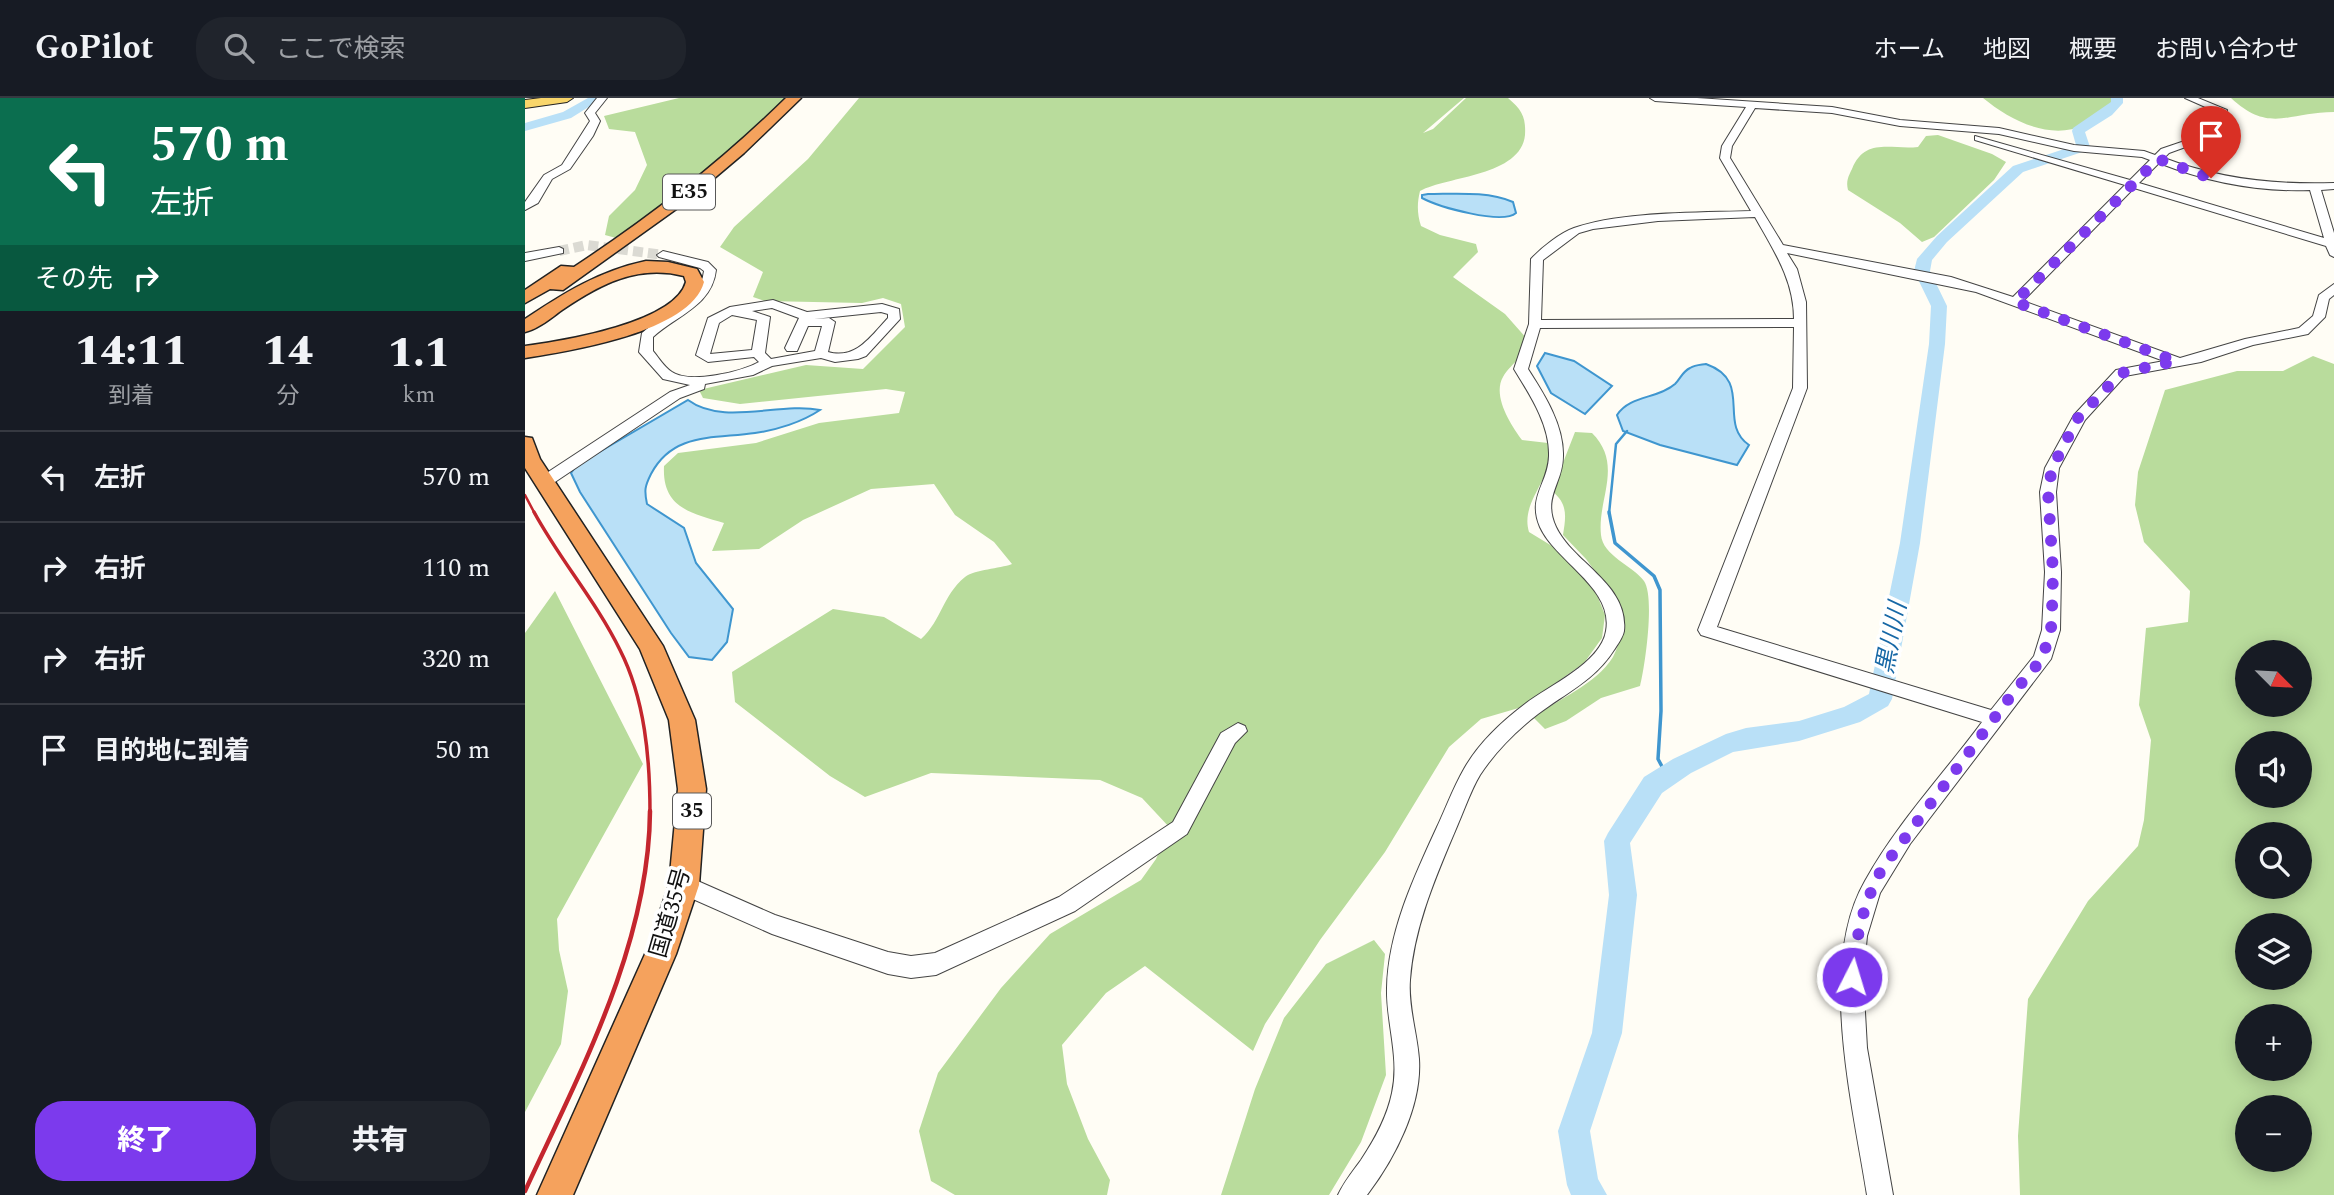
<!DOCTYPE html>
<html lang="ja">
<meta charset="utf-8">
<style>
body{margin:0;font-family:Spectral,"Noto Sans JP",serif;background:#20242c;color:#f1f3f6;height:100vh;display:flex;flex-direction:column;font-size:26px;white-space:nowrap}
*{box-sizing:border-box;margin:0}
p{font-size:23px;color:#9ea1a6}
.icon{flex:none;width:38px;height:38px;fill:none;stroke:currentColor;stroke-width:2;stroke-linecap:round;stroke-linejoin:round}
.map{position:relative;flex:1;overflow:hidden}
.side{display:flex;flex-direction:column;background:#171b24;width:525px}
.side>*{flex:none}
.hud{background:#0b6e4f;color:#fff;overflow:hidden}
.needle{width:46px;rotate:114deg}
.controls{position:absolute;left:1710px;top:542px;display:grid;gap:14px}
.controls a{display:grid;place-items:center;width:77px;height:77px;border-radius:50%;background:#171b24;box-shadow:0 4px 18px #0003;font-size:35px}
.pin{position:absolute;display:grid;place-items:center;width:60px;height:60px;color:#fff;margin:-72px -30px;border-radius:50% 50% 50% 0;rotate:-45deg;box-shadow:0 0 7px #0007}
.pin .icon{rotate:45deg}
.me{position:absolute;width:77px;margin:-38px;rotate:5deg;stroke-linejoin:round;filter:drop-shadow(0 0 5px #0008)}
.turn{display:flex;align-items:center;gap:24px;height:147px;padding:0 35px;font-size:32px}
.turn .icon{width:91px;height:91px;stroke-width:2.5}
.turn b{display:block;font-size:49px;line-height:60px}
.then{display:flex;align-items:center;height:66px;padding:0 35px;background:#0003;gap:14px;font-size:26px}
.eta{display:flex;justify-content:space-evenly;align-items:center;height:119px;text-align:center}
.eta b{font-size:42px;font-weight:800;line-height:49px}
.primary-button{display:flex;gap:14px;margin-top:auto;padding:14px 35px}
.primary-button a{flex:1;height:80px;border-radius:28px;background:#7c3aed;color:#fff;font-size:28px;font-weight:800;line-height:80px;text-align:center}
.primary-button a+a{background:#20242c;color:#f1f3f6}
ul{padding:0;list-style:none}
li{display:flex;align-items:center;gap:21px;height:91px;padding:0 35px;border-top:2px solid #363941}
li div{flex:1}
li b{display:block;font-size:26px}
li em{font-style:normal}
header{display:flex;align-items:center;gap:42px;box-sizing:border-box;height:98px;padding:0 35px;background:#171b24;border-bottom:2px solid #363941}
header strong{font-size:33px}
nav{display:flex;gap:38px;margin-inline-start:auto;font-size:24px}
.search{width:490px;height:63px;background:#20242c;display:flex;align-items:center;gap:18px;box-sizing:border-box;padding:0 24px;border-radius:28px;color:#9ea1a6;font-size:26px}
main{display:flex;flex:1;min-height:0}
.map>svg:first-child{display:block}
.forest{fill:#b9dc9c;fill-rule:evenodd}
.water{fill:#b9e0f7;stroke:#3f96cf;stroke-width:2}
.lines{fill:none;stroke-linecap:round;stroke-linejoin:round}
.stream-far1{stroke:#3f96cf;stroke-width:2.5}
.stream{stroke:#3f96cf;stroke-width:3.5}
.river{fill:#b9e0f7;fill-rule:evenodd}
.minor-tunnel{stroke:#dbdad3;stroke-width:10;stroke-dasharray:10 5;stroke-linecap:butt}
.minor-casing{stroke:#444;stroke-width:2}
.major-casing{stroke:#222;stroke-width:2}
.highway-casing{stroke:#222;stroke-width:3}
.minor{fill:#fff;fill-rule:evenodd}
.major{fill:#f9d66b;fill-rule:evenodd}
.highway{fill:#f5a25d;fill-rule:evenodd}
.rail-far2{stroke:#c4262e;stroke-width:2.5}
.rail-far1{stroke:#c4262e;stroke-width:3.5}
.rail{stroke:#c4262e;stroke-width:4.5}
.route{stroke:#7c3aed;stroke-width:12;stroke-dasharray:0 21.6}
.labels{text-anchor:middle;dominant-baseline:central;stroke-width:7;stroke-linejoin:round;paint-order:stroke}
.shield{fill:#fff;stroke:#585858;stroke-width:2}
.shield-label{font-size:21px;font-weight:bold;fill:#111}
.street-label{font-size:23px;fill:#111;stroke:#fff}
.water-label{font-size:24px;font-style:italic;fill:#1768a6;stroke:#fff}
</style>
<header>
<strong>GoPilot</strong>
<div class="search"><svg class="icon" aria-label="search" viewBox="0 0 24 24"><circle cx="10" cy="10" r="6"/><path d="M15 15l6 6"/></svg>ここで検索</div>
<nav><a>ホーム</a><a>地図</a><a>概要</a><a>お問い合わせ</a></nav>
</header>
<main>
<section class="side">
<div class="hud">
<div class="turn"><svg class="icon" aria-label="left" viewBox="0 0 24 24"><path d="M17 20v-9H6M10 6l-5 5 5 5"/></svg><div><b>570 m</b>左折</div></div>
<div class="then">その先<svg class="icon" aria-label="right" viewBox="0 0 24 24"><path d="M7 20v-9h11M14 6l5 5-5 5"/></svg></div>
</div>
<div class="eta">
<div><b>14:11</b><p>到着</p></div>
<div><b>14</b><p>分</p></div>
<div><b>1.1</b><p>km</p></div>
</div>
<ul>
<li><svg class="icon" aria-label="left" viewBox="0 0 24 24"><path d="M17 20v-9H6M10 6l-5 5 5 5"/></svg><div><b>左折</b></div><em>570 m</em></li>
<li><svg class="icon" aria-label="right" viewBox="0 0 24 24"><path d="M7 20v-9h11M14 6l5 5-5 5"/></svg><div><b>右折</b></div><em>110 m</em></li>
<li><svg class="icon" aria-label="right" viewBox="0 0 24 24"><path d="M7 20v-9h11M14 6l5 5-5 5"/></svg><div><b>右折</b></div><em>320 m</em></li>
<li><svg class="icon" aria-label="arrive" viewBox="0 0 24 24"><path d="M6 21V4h12l-3 4 3 4H6"/></svg><div><b>目的地に到着</b></div><em>50 m</em></li>
</ul>
<div class="primary-button"><a>終了</a><a>共有</a></div>
</section>
<div class="map">
<svg width="1809" height="1097" viewBox="0 0 1809 1097">
<rect width="100%" height="100%" fill="#fffdf5"/>
<g class="forest">
<path d="M154,0H260L254,10L109,135L91,140L80,137L84,118L110,92L122,67L110,34L84,31L79,18Z"/>
<path d="M334,0H939L898,35L908,31L941,0H983C997,12 1001,19 1000,37C996,78 923,78 895,93C892,105 892,116 896,128L915,137L951,146L953,154L928,179L980,216L1003,242C995,265 988,263 978,279C967,298 986,327 997,342L1023,345C1034,377 994,401 1004,434L1027,448L1053,470L1072,497L1080,517L1077,540L1059,565L997,609L956,621L924,649L860,754L795,842L740,926L728,953L620,868L581,895L537,947L542,986L563,1041L585,1082L582,1097H430L406,1083L394,1033L413,975L476,890L525,836L616,782L631,761L645,730L617,700L575,682L406,675L340,699L305,678L210,604L207,574L308,511L359,519L396,541C417,522 417,498 440,479C451,471 474,471 487,466L469,444L430,417L409,386L346,391L278,422L234,451L187,453L199,425C166,415 137,410 139,368L153,355L231,345L294,325L374,315L380,294L361,291L215,306L178,300L174,292L281,267L338,271L380,229L376,206L358,200L337,205L240,203L228,199L238,174L195,149L209,129L283,61Z"/>
<path d="M1458,0H1589V3C1581,11 1571,23 1560,27C1524,43 1485,22 1458,0Z"/>
<path d="M1706,0H1809V14C1763,14 1745,36 1706,0Z"/>
<path d="M1413,37L1467,56L1481,64L1469,82L1409,139L1397,144L1375,125L1323,92C1321,83 1323,79 1327,71C1340,39 1366,52 1393,49L1401,38Z"/>
<path d="M1788,258L1809,266V1097H1495L1493,1038L1503,901L1563,803L1613,748L1619,722L1626,642L1614,607L1621,530L1663,524L1665,493L1619,444L1610,407L1613,374L1640,292L1712,273H1758ZM1722,555H1774V607H1722ZM1722,646H1774V698H1722ZM1722,737H1774V789H1722ZM1722,828H1774V880H1722ZM1722,919H1774V971H1722ZM1722,1010H1774V1062H1722Z"/>
<path d="M1050,334L1067,335C1099,367 1072,401 1076,437C1078,458 1107,467 1119,483C1130,499 1120,569 1115,588L1076,600L1041,623L1020,631L1009,620C1033,600 1071,587 1088,559C1092,551 1095,541 1098,533L1084,492L1061,461L1038,437C1041,418 1043,406 1027,393Z"/>
<path d="M30,493L118,666L32,821L34,852L43,893L36,946L0,1014V535Z"/>
<path d="M849,842L860,856L856,895L861,977L836,1044L804,1097H696L730,991L759,920L801,866Z"/>
</g>
<g class="water">
<path d="M903,96C931,96 962,93 988,104L991,115C977,127 914,109 897,100V97Z"/>
<path d="M1020,255L1049,263L1087,288L1060,316L1026,295L1012,268Z"/>
<path d="M1181,266C1229,283 1192,325 1224,347L1212,367L1135,347L1098,333L1092,317C1105,297 1133,301 1150,286C1156,280 1157,274 1165,270C1170,267 1175,267 1181,266Z"/>
<path d="M163,302C198,328 254,304 295,312C277,324 252,332 230,335C189,341 148,334 126,376C120,388 119,392 122,406L159,430L171,465L208,511L202,544L187,562L164,559L146,535L55,394L46,375L52,367Z"/>
</g>
<g class="lines">
<path class="stream-far1" d="M1084,416L1091,346L1102,333"/>
<path class="stream" d="M1084,414L1090,445L1129,478L1135,492L1136,613L1133,661L1141,676"/>
<g class="river">
<path d="M63,0H78L46,20L0,33V25L38,14Z"/>
<path d="M1586,0H1598V5L1587,17L1560,34L1565,49L1563,52L1498,74L1422,144L1407,162L1405,173L1422,208L1420,246L1395,445L1367,601L1363,608L1335,624L1274,643L1208,654L1166,675L1137,695L1105,745L1112,797L1097,935L1065,1033L1073,1081L1082,1097H1046L1042,1087L1033,1033L1067,935L1084,797L1079,743L1083,735L1119,679L1148,661L1201,636L1221,630L1274,623L1319,609L1344,596L1375,445L1404,246L1406,208L1389,173L1392,161L1412,138L1488,68L1551,47L1547,33L1548,30L1586,4Z"/>
</g>
<path class="minor-tunnel" d="M34,153L62,147L138,157"/>
<g class="minor-casing">
<g id="minor">
<path d="M72,0H82L70,15L75,23L68,38L45,71L27,81L13,105L0,112V104L19,77L37,67L65,23L60,15Z"/>
<path d="M1125,0H1172L1307,9L1375,22L1474,30L1549,47L1619,53L1630,57L1636,51L1689,33L1694,15L1660,0H1673L1702,12L1699,35L1644,55L1639,60C1694,81 1750,87 1809,85V91L1796,92L1809,135V159L1805,157L1801,148L1609,90L1498,203L1655,260L1720,241L1774,230L1788,218L1794,197L1809,186V197L1804,201L1800,219L1783,236L1728,247L1676,264L1600,278L1560,322L1534,370L1531,394L1536,474L1535,532L1526,561L1385,746L1355,795L1342,838L1338,879L1342,950L1368,1097H1342C1328,1007 1292,866 1340,783C1372,725 1418,677 1457,624L1176,537L1173,532L1268,290L1269,229L1015,230L1003,271C1019,296 1039,327 1038,358C1038,386 1017,399 1031,429C1048,465 1104,486 1099,533C1098,539 1093,546 1089,552C1070,582 1041,595 1013,616C991,633 970,654 955,677C946,692 940,710 933,726C912,776 889,827 885,882C883,909 892,934 894,961C897,1008 870,1060 842,1097H813C819,1084 828,1073 836,1062C850,1041 862,1019 867,995C875,959 861,925 862,890C863,834 889,779 912,729C921,710 928,690 939,671C953,646 976,624 1000,606C1023,588 1076,565 1081,533C1089,490 1031,464 1015,429C1002,399 1023,386 1024,358C1025,327 1005,297 989,271L1004,226L1006,161C1016,150 1035,135 1049,130C1097,113 1175,115 1226,113L1195,60L1197,48L1221,9L1130,3ZM1230,10L1307,15L1375,28L1474,36L1549,53L1617,59L1625,62L1605,82L1450,38V42L1600,87L1488,199L1426,179L1258,147L1205,60L1207,48ZM1634,65C1682,84 1733,94 1785,92L1799,140L1614,85ZM1230,119C1249,153 1269,182 1269,221L1016,222L1018,162L1054,135L1068,131L1133,123ZM1262,155L1451,194L1639,263L1591,272L1549,317L1520,370L1515,394L1520,474L1517,532L1509,558L1466,612L1192,529L1282,290L1281,204L1272,171Z"/>
<path d="M34,149L38,151V155L0,163V155Z"/>
<path d="M138,153L183,164L191,172C187,208 152,217 128,239V253C134,260 139,269 147,274C165,286 216,274 234,264L229,259L183,264L171,257L183,220L205,209L248,202L282,214L357,206L374,211L375,221L341,258L333,261L310,264L296,260L247,268L228,277L180,286L179,291L155,300L24,388H14L11,384L14,380L145,294L165,287L138,281L114,254L117,235C139,216 175,206 179,173L175,170L134,159L132,157ZM247,210L274,220L260,250L262,253H272L283,228H297L290,253L246,261L240,255L245,219L227,213ZM356,214L363,216V220C346,238 331,262 303,254L310,224L304,220L289,221ZM207,217L232,222L227,252L185,256L194,225Z"/>
<path d="M713,625L720,628L722,633L710,645L662,736L550,813L411,877L386,880L363,876L247,836L152,794L149,787L152,780L159,777L250,817L363,854L386,858L410,855L534,799L648,724L696,635Z"/>
</g>
</g>
<g class="major-casing">
<path id="major" d="M16,0H48L42,4L0,10V2Z"/>
</g>
<g class="highway-casing">
<g id="highway">
<path d="M261,0H276L219,55L161,104L38,192L25,191L0,205V192L36,168L49,169C125,119 196,64 261,0Z"/>
<path d="M121,163L143,164L172,171L179,184C166,234 45,253 0,260V248C38,243 150,225 161,184L159,178C113,166 75,186 37,212C26,220 13,231 0,234V221C39,195 74,173 121,163Z"/>
<path d="M0,339L7,340L15,361L138,548L170,622L181,691L174,787L151,856L48,1097H12L121,854L144,787L153,691L144,622L115,551L0,370Z"/>
</g>
</g>
<use href="#minor" class="minor"/>
<use href="#major" class="major"/>
<use href="#highway" class="highway"/>
<path class="rail-far2" d="M0,397L10,416"/>
<path class="rail-far1" d="M9,414C35,462 71,503 95,552C120,601 125,661 125,715"/>
<path class="rail" d="M0,1093C55,974 124,847 125,713"/>
</g>
<g class="lines">
<path class="route" d="M1327,879C1331,840 1338,805 1357,771L1488,595L1517,561L1526,532L1527,513L1528,474L1523,394L1527,370L1553,320L1596,275L1651,263L1490,204L1633,61L1686,80"/>
</g>
<g class="labels">
<g class="shield">
<rect x="138" y="76.5" width="52" height="35" rx="5"/>
<rect x="148" y="695.5" width="38" height="35" rx="5"/>
</g>
<g class="shield-label">
<text x="164" y="94">E35</text>
<text x="167" y="713">35</text>
</g>
<g class="street-label">
<text transform="translate(146 815) rotate(-74)">国道35号</text>
</g>
<g class="water-label">
<text transform="translate(1367 540) rotate(-79)">黒川川</text>
</g>
</g>
</svg>
<div class="controls">
<a><svg class="needle" viewBox="-14 -14 28 28"><path d="M0-13l5 13h-10z" fill="#e53935"/><path d="M0 13l5-13h-10z" fill="#9ea1a6"/></svg></a>
<a><svg class="icon" aria-label="sound" viewBox="0 0 24 24"><path d="M4 9h4l5-4v14l-5-4H4zM17 9q2 3 0 6"/></svg></a>
<a><svg class="icon" aria-label="search" viewBox="0 0 24 24"><circle cx="10" cy="10" r="6"/><path d="M15 15l6 6"/></svg></a>
<a><svg class="icon" aria-label="layers" viewBox="0 0 24 24"><path d="M12 4l9 5-9 5-9-5zM3 14l9 5 9-5"/></svg></a>
<a>+</a>
<a>−</a>
</div>
<div class="pin" style="left:1686px;top:80px;background:#d93025"><svg class="icon" aria-label="arrive" viewBox="0 0 24 24"><path d="M6 21V4h12l-3 4 3 4H6"/></svg></div>
<svg class="me" style="left:1327px;top:879px" viewBox="-20 -20 40 40"><circle r="17" fill="#7c3aed" stroke="#fff" stroke-width="3"/><path d="M0-11L8 9 0 5-8 9z" fill="#fff"/></svg>
</div>
</main>
